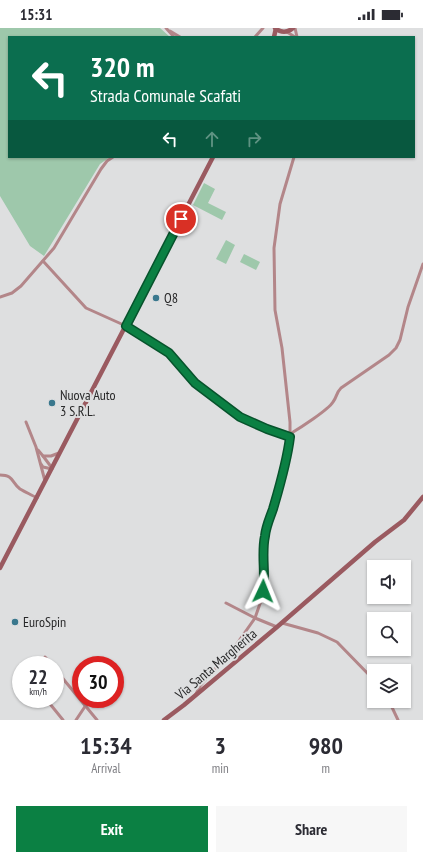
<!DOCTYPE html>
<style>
body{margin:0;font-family:"PT Sans Narrow",sans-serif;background:#f7f7f7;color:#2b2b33;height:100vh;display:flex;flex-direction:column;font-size:15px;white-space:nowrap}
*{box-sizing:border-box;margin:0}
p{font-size:13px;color:#7c7c81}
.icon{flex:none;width:22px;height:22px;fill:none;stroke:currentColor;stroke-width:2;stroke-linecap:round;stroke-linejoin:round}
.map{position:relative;height:692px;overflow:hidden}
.sheet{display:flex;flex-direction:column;background:#fff;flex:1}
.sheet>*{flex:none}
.guide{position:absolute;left:8px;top:8px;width:407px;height:122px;border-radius:0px;box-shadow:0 1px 3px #0004;background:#0b6e4f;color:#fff;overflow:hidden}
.buttons{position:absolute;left:367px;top:532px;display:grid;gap:8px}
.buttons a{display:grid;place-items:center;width:44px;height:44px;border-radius:0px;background:#fff;box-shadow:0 1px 3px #0004;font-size:20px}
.speed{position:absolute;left:12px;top:628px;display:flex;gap:8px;font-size:20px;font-weight:700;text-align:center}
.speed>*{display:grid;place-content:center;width:52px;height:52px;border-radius:50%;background:#fff;box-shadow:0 1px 3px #0004;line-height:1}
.speed small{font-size:10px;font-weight:400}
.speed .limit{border:6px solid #d22;background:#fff;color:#111}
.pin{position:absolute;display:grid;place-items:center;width:34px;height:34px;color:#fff;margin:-17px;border:2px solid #fff;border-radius:50%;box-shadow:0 1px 4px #0007}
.me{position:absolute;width:44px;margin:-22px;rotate:2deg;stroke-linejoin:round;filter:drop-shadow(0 0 3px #0008)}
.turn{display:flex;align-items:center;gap:14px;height:84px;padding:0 16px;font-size:18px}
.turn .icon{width:52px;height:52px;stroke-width:2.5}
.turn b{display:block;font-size:28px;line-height:34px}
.lanes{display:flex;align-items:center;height:38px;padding:0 16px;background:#0003;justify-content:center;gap:20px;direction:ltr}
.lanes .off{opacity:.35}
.eta{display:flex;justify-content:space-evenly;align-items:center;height:68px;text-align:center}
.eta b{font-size:24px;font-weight:700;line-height:28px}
.cta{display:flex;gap:8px;margin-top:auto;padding:8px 16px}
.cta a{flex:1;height:46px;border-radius:0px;background:#0b8043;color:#fff;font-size:16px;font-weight:700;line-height:46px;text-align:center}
.cta a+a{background:#f7f7f7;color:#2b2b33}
.status{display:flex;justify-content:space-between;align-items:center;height:28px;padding:0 20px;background:#fff;direction:ltr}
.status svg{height:11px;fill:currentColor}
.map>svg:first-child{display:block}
.green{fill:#9ec8ab}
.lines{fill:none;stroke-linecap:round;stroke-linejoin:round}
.street{stroke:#b38689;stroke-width:3}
.secondary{stroke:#9a5a60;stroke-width:4.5}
.route-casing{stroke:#07532c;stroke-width:10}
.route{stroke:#0b8043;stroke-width:7}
.poi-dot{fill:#39778d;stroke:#dedfe0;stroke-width:1.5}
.labels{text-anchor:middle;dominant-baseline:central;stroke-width:4;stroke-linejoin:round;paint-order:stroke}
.poi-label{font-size:14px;fill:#282829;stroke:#dedfe0;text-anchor:start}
.street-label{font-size:14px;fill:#282829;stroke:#dedfe0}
</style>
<div class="status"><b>15:31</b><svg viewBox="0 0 49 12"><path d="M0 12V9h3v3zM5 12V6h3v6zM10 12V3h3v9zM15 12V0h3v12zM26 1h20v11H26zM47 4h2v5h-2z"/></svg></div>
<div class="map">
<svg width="423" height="692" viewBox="0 0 423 692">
<rect width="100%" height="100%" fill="#dedfe0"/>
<g class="green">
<path d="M0,0H160L170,9H9V129H110L100,136L44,228L30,218L0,168Z"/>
<path d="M204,155L215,161L208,175L226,184L222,192L193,177Z"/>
<path d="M226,212L235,217L226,236L216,231Z"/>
<path d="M244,226L260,234L256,242L240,234Z"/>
</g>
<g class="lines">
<g class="street">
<path d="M166,0L174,9"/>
<path d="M295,0L297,9"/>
<path d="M170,3L180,9"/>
<path d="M287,4L295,9"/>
<path d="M255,9L263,0"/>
<path d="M43,233L86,280L126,298L169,325L195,355L240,389L267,401L290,409"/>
<path d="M0,269L12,265L21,258L54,220L101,141L107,133L113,129"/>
<path d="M26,394L36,419L45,453"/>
<path d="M290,406C300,400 328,382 333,374C337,369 336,365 341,360L389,327L396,320L400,312L408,279L423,236"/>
<path d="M38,422L43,428H51L59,425"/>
<path d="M43,428L52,440"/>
<path d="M41,436L43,439L52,441"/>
<path d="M0,447C14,447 11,454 20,461C25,464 32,467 37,470"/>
<path d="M226,575L255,590L277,599"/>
<path d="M282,595L318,605L337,614L374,652"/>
<path d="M45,629L52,637"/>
<path d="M55,641L97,692"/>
<path d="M196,666L200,658L236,617L255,590L262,570L264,555L263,522L267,498L288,431L290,409V394L282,320L275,282L274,220L280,176L294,129"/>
<path d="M46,671L63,692"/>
<path d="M389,673L398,692"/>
<path d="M76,692L90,671"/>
</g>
<g class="secondary">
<path d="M275,0C281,5 287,5 293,0"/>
<path d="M274,9L276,0"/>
<path d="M0,540L213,129"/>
<path d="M164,692L184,677L277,599L375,514L404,492L423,469"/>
</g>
</g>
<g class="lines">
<g class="route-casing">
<path id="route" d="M181,191L126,298L169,325L195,355L240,389L267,401L290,409C287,434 280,457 273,481C270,490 266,498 265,508C261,526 266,545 263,563"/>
</g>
<use href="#route" class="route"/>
</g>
<g class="poi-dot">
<circle cx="156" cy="270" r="4"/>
<circle cx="52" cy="375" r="4"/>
<circle cx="15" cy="594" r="4"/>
</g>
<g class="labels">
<g class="poi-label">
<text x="164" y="270">Q8</text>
<text x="60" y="367">Nuova Auto<tspan x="60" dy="16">3 S.R.L.</tspan></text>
<text x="23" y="594">EuroSpin</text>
</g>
<g class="street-label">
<text transform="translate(216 636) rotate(-40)">Via Santa Margherita</text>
</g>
</g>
</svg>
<div class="buttons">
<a><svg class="icon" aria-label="sound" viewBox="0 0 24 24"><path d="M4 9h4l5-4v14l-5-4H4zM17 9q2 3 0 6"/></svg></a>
<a><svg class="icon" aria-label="search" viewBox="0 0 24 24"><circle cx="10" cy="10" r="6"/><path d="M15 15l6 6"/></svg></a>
<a><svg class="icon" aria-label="layers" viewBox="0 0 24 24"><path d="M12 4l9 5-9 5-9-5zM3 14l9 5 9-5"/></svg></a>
</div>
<div class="speed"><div>22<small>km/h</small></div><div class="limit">30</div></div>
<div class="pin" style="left:181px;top:191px;background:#d93025"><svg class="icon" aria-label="arrive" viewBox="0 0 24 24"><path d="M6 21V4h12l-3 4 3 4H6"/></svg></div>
<svg class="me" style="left:263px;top:563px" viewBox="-20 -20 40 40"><path d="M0-17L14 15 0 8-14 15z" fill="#0b8043" stroke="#fff" stroke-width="4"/></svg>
<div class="guide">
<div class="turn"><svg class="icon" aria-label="left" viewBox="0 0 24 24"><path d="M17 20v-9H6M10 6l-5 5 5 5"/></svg><div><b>320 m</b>Strada Comunale Scafati</div></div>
<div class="lanes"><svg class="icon" aria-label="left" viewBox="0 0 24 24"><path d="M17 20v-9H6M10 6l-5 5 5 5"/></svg><svg class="icon off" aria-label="ahead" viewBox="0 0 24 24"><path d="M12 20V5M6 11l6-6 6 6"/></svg><svg class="icon off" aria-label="right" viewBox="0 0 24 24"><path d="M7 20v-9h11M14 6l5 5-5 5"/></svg></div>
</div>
</div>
<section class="sheet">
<div class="eta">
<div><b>15:34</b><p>Arrival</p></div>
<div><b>3</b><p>min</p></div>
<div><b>980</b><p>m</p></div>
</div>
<div class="cta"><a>Exit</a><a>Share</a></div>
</section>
